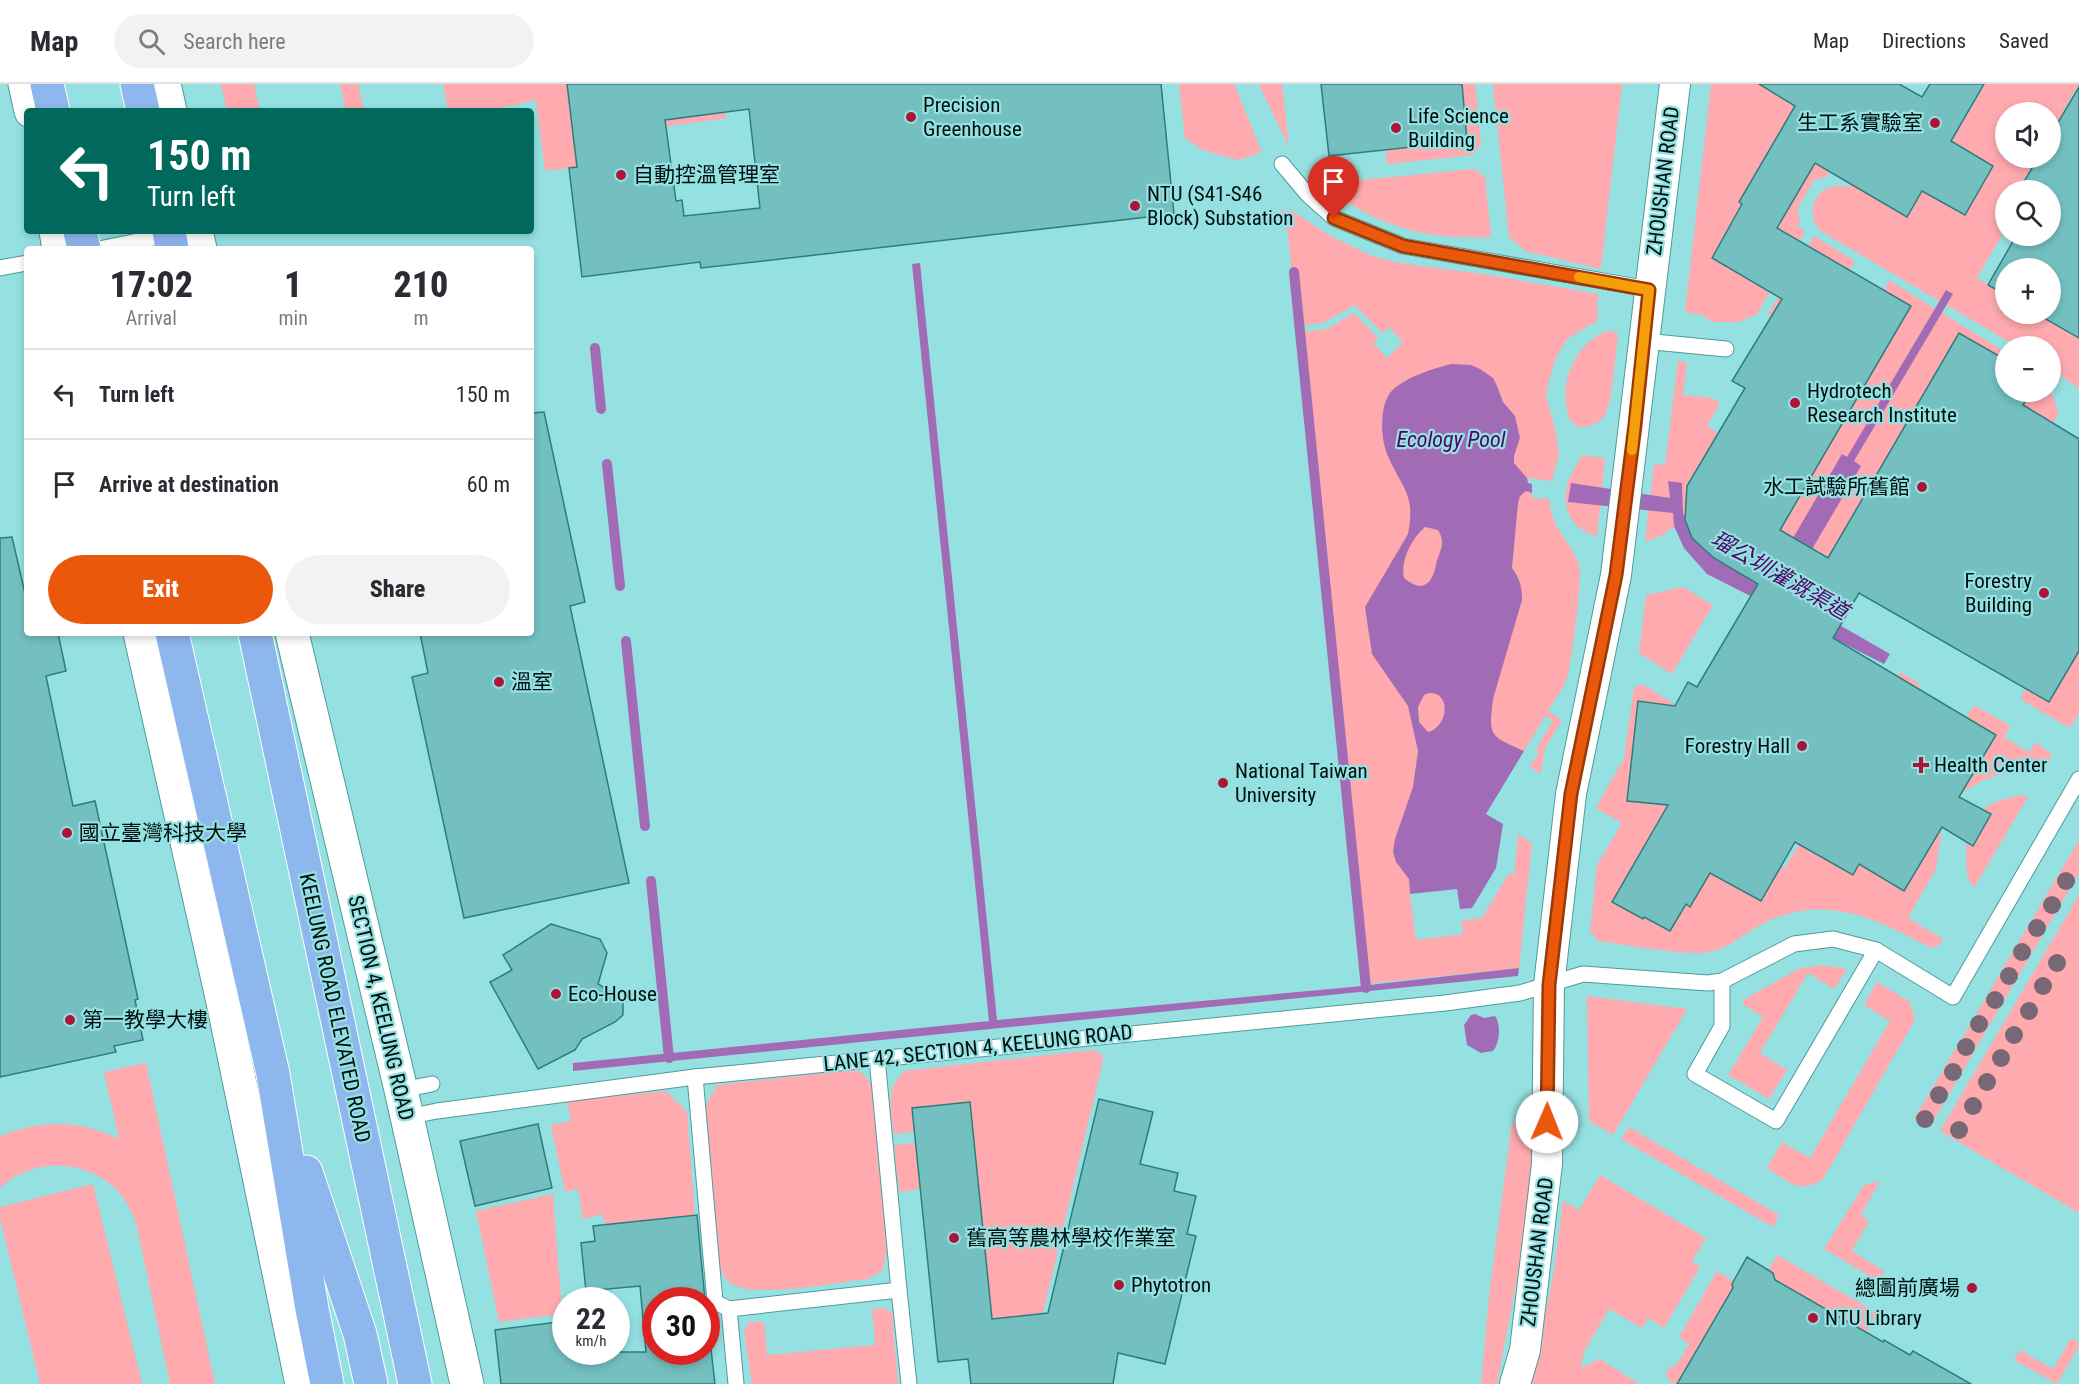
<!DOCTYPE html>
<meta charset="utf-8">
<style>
body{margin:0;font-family:"Roboto Condensed","Noto Sans TC",sans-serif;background:#f2f2f3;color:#2b2b33;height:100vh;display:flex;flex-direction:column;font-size:22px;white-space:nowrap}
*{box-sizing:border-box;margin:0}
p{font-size:20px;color:#7c7c81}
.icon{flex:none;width:33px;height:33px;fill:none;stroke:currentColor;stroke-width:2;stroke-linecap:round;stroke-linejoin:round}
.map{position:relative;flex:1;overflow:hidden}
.sheet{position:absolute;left:24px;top:162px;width:510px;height:390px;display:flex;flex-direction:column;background:#fff;border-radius:6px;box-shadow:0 3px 9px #0003}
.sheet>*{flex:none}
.banner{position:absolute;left:24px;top:24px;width:510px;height:126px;border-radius:6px;box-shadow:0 3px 9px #0003;background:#00695c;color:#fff;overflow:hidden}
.tools{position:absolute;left:1995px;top:18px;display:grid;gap:12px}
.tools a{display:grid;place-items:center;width:66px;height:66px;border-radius:50%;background:#fff;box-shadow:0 3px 9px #0003;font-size:30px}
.speed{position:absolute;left:552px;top:1203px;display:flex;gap:12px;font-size:30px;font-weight:700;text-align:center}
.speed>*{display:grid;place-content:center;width:78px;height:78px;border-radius:50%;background:#fff;box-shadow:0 3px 9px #0003;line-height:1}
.speed small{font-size:15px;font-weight:400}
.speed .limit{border:9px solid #d22;background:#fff;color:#111}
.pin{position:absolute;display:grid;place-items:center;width:51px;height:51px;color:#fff;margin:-62px -26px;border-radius:50% 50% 50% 0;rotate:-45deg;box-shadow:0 0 6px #0007}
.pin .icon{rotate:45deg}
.me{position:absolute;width:66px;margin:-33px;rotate:1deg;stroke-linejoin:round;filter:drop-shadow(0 0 4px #0008)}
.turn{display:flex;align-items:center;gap:21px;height:126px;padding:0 24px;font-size:27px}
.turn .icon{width:78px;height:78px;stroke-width:2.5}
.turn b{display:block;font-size:42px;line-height:51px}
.eta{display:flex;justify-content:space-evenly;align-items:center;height:102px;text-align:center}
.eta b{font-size:36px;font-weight:800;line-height:42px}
.button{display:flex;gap:12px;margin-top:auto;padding:12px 24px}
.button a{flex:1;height:69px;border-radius:36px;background:#ea580c;color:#fff;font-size:24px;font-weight:800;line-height:69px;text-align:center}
.button a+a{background:#f2f2f3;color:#2b2b33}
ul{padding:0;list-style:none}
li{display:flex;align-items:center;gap:18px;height:90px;padding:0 24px;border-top:2px solid #e1e1e2}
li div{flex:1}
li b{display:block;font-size:22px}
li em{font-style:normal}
header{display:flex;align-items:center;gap:36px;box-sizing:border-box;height:84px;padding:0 30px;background:#fff;border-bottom:2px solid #e1e1e2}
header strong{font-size:28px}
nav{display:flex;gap:33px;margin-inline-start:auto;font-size:21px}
.search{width:420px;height:54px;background:#f2f2f3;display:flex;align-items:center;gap:15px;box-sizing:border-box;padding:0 21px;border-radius:33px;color:#7c7c81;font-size:22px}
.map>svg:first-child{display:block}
.green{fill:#ffaaae}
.water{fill:#a16cb5;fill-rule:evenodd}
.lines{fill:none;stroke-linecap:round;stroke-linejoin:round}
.stream{stroke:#a16cb5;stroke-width:10}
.building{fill:#74c0c1;stroke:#2e7d7e;stroke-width:1.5;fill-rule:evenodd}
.lane-casing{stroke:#4f9b9b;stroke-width:17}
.street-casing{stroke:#4f9b9b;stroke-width:32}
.secondary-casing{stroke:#4f9b9b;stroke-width:35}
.highway-casing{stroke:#fff;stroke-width:35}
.lane{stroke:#fff;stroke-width:15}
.street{stroke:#fff;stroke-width:30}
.secondary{stroke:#fff;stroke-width:33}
.highway{stroke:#8eb7ee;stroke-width:33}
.highway-bridge-casing{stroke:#fff;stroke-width:35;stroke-linecap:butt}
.highway-bridge{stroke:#8eb7ee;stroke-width:33}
.tree{fill:#786875}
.route-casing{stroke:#983908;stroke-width:15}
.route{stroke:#ea580c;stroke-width:10}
.slow{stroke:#f59e0b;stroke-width:10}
.poi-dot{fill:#ab1538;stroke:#95e1e2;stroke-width:2}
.labels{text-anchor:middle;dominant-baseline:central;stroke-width:4.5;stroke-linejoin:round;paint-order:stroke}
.poi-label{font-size:21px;fill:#001010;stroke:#95e1e2;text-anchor:start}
.street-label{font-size:21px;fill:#001010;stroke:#95e1e2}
.water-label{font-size:22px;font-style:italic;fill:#4f0565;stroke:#95e1e2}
</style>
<header>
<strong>Map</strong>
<div class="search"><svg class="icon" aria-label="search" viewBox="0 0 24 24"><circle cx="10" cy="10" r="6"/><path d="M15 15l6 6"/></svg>Search here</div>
<nav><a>Map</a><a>Directions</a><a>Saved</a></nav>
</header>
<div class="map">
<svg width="2079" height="1300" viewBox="0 0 2079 1300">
<rect width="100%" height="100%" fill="#95e1e2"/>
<g class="green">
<path d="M221,0H254L260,27H227Z"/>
<path d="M340,0H358L364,27H346Z"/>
<path d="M443,0H722L726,34L639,46L637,75L545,87L536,16L487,27H448Z"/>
<path d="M1179,0H1234L1261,66L1258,70L1237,76L1203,66L1185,54Z"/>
<path d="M1258,0H1282L1289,63L1259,1Z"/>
<path d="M1462,0H1475L1481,60L1473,71L1387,80L1386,66L1467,57Z"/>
<path d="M1493,0H1622L1601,185L1525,167L1509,153Z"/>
<path d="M1711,0H1859L1845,60L1826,93L1814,96L1797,125L1800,137L1797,142L1805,147L1757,230L1739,238H1712L1702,231L1685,228Z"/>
<path d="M1985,0H2079L2063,27L2079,36L2051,52L2050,28H2006V74H2038L2026,94L2048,106H2006L2005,146L1977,194L2005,211L2006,230H2037L2079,254V304L2065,295L2051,282L2050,262H2016L1822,148C1800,127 1820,95 1848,103L1850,100L1907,133Z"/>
<path d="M1474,85L1485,93L1491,153C1424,155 1388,145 1332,109L1330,99Z"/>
<path d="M1291,126L1327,150L1372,172L1399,179L1482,190L1598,210L1597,237L1567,255L1556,274L1549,296L1546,311L1556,349L1559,370L1552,397L1528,394L1526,407L1532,409V414L1550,415C1548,441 1571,457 1579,481C1583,492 1571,583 1567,595C1562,606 1554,617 1548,627L1562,636L1545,664L1541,690L1530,683L1539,668L1536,665L1553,636L1545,632L1524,667L1410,811L1416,856L1463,850L1461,837L1482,834L1509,789L1514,792L1518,750L1532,759L1519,884L1364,900L1298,248L1327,245L1354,229L1378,254L1373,259L1387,274L1403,258L1389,243L1382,249L1355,221L1323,239L1298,242L1287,142L1275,143L1274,128Z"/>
<path d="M1814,152L1855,177L1850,186L1783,239L1768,230Z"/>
<path d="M1889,196L2005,268V276L1959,249L1826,478L1779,448L1911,222L1884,206Z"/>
<path d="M1612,246L1618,251C1616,267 1612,317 1606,329C1598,344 1574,351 1568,330C1558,297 1577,254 1612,246Z"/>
<path d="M1678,277L1687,278L1683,311L1712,314L1720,319L1707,342L1718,349C1698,383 1688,395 1685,436L1660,452L1645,458L1654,380L1665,381Z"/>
<path d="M2051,307L2059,329L2012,408L1982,391L2031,308Z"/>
<path d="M1582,371L1605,374L1597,452C1573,447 1561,425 1567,401C1570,391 1577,381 1582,371Z"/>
<path d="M1683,503L1713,521L1672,590L1639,569L1646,511Z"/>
<path d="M2079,567V629L2070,644L2020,615L2026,605L2049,618Z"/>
<path d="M1900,588L1920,600L1829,777L1853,791L1859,780L1942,743L1936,785L1908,834L1943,855L1940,861L1931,864C1875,834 1826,809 1764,839C1744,849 1727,867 1703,869C1674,870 1628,861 1598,857L1590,847L1597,781L1622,739L1596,724L1624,674L1634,604L1642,600L1684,626L1770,774L1785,784Z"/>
<path d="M1974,621L2010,642L2004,653L2029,668L2036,658L2051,670L2049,678C2034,689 2016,685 1998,691C1984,695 1971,702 1960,711L1966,634Z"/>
<path d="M2024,711L2028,713L1974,804L1967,792L1966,758L1973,762L1991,730L1983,725C1996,716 2009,713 2024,711Z"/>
<path d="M2079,756V789L1929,1044L1914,1035Z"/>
<path d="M2079,811V1129L1940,1047Z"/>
<path d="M1823,881L1847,885L1834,905L1808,889L1760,969L1787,986L1769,1015L1728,991L1763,933L1744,921L1743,916L1798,885Z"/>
<path d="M1877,898L1910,918L1915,936L1823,1095C1799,1111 1788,1097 1767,1084L1782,1058L1810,1074L1890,937L1864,921Z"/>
<path d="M1587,912L1687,925L1613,1051L1589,1037Z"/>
<path d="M1093,966L1102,970L1103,976L1038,1250L992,1235L970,1018L912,1024L914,1048L894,1050C891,1024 884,1007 904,987Z"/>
<path d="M146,979L215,1300H170L136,1138C130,1126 125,1113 114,1103C83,1075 31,1074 0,1104V1052C41,1036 79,1035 119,1055L104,988Z"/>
<path d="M853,986L862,989L871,999L887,1168L882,1187L868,1195C838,1198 756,1215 732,1200C725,1196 722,1188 718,1181L703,1026L717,1001Z"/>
<path d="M666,1007L687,1028L695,1131L605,1140L602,1130L583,1135L578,1105L565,1108L551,1041L571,1037L567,1017Z"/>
<path d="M1512,1038L1534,1052L1527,1142L1497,1300H1481L1490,1203Z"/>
<path d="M1629,1043L1779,1131L1773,1143L1621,1055Z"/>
<path d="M915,1059L920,1105L899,1108L894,1061Z"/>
<path d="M1600,1091L1706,1154L1692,1178L1700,1183L1664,1244L1648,1234L1642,1244L1609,1225L1584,1268L1581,1284L1600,1275L1639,1300H1532L1554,1186L1563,1117L1579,1126Z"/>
<path d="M1880,1097L1861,1131L1869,1137L1852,1167L1884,1187L1878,1197L1824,1165L1864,1101Z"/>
<path d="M93,1100L142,1300H40L0,1134V1123Z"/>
<path d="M553,1110L562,1230L499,1238L476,1127Z"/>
<path d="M1777,1171L1877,1229L1866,1249L1773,1195V1189L1768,1186Z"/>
<path d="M1717,1187L1733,1197V1204L1677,1300C1670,1300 1668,1296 1666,1290L1671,1281L1675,1283L1689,1260L1679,1253Z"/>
<path d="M885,1224L892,1229L898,1300H752L744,1248L749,1238H764L767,1271L875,1261L872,1225Z"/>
<path d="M2071,1254L2079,1259V1262L2057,1300L2014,1276L2020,1266L2053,1285Z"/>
</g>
<g class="water">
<path d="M920,179L997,936L1352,903L1519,884L1518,892L573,987V979L989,937L912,180Z"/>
<path d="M1946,206L1953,210L1854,377L1861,382L1805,477L1789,512L1890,570L1884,580L1707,490L1684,464L1674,442L1673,429L1568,418L1571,399L1670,414L1668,397L1682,399L1683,429L1692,454L1714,474L1789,461L1842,370L1847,373Z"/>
<path d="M1451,280L1471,281L1480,285L1493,294L1497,302L1503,318L1515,332L1520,354L1514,372V379L1527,394L1528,399L1532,400V409L1526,407L1520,412L1518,419L1512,484C1520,495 1522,503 1522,516L1493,615C1488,654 1491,652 1524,667L1486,730L1503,740L1496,784L1472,824L1460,825L1457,805L1410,810L1409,795L1396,778L1393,768L1395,755L1413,703L1418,667L1408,622L1372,570L1365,523L1408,450C1416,409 1402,405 1388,372C1380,355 1378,315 1396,303C1412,291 1432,285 1451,280ZM1425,443L1438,446C1447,461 1439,466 1436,481C1432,501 1422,509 1404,494C1400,477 1412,454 1425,443ZM1429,609C1452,608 1448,643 1428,648L1419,638L1418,623L1424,611Z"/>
<path d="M1475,930L1484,934L1495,932C1501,940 1500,959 1493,967L1481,969L1467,961L1464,941L1471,931Z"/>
</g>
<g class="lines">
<g class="stream">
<path d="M1294,188L1366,904"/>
<path d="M595,264L601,325"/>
<path d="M607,380L620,502"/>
<path d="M626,557L645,742"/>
<path d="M651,797L669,974"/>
</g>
</g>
<g class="building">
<path d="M567,0H1161L1174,130L763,177L701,184L700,178L582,193L569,84L577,83ZM749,25L760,124L684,132L682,116L676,117L665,36Z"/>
<path d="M1321,0H1462L1467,57L1329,72Z"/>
<path d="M1759,0H1899L1922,13L1930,0H1984L1951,57L1993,82L1965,131L1922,107L1907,133L1815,79L1777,144L1911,222L1780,446L1828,474L1959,249L2006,276V308H2031L2023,321L2079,355V567L2049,618L1859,509L1833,554L1996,651L1959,713L1991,730L1973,762L1942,743L1904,807L1859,780L1853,791L1795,758L1761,817L1710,789L1690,823L1686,820L1670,847L1644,833L1643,835L1612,818L1668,721L1627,717L1638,617L1675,622L1688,598L1697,603L1758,500L1714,474L1692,454L1685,436L1687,402L1745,304L1732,297L1782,215L1712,174L1742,120L1739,118L1795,22Z"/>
<path d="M2079,3V254L2037,230H2050V184H2006V211L1988,201L2016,152H2050V106H2033L2022,101L2038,74H2050V52Z"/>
<path d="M544,328L585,518L570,522L629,799L464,834L412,593L428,589L420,549H531V329Z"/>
<path d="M12,453L27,518V549H58L66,587L46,592L73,722L95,717L138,915L135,916L143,956L114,962L116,968L0,993V454Z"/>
<path d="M551,840L600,855L607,869L598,900L623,915V931L615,938L582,955L575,966L538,985L490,898L512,886L503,871Z"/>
<path d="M1099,1015L1153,1028L1140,1080L1178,1089L1174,1107L1196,1112L1187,1150L1196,1152L1165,1280L1118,1269L1113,1300H971L968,1275L938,1278L912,1024L970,1018L992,1235L1048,1229Z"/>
<path d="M538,1040L552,1104L475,1122L460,1057Z"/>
<path d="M697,1131L705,1216H656V1268H706V1222L715,1300H501L495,1246L566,1237V1268H646L640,1202L586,1207L581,1159L595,1157L593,1142Z"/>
<path d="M1747,1173L1773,1189L1775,1196L1883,1258L1884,1256L1910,1271L1913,1267L1971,1300H1677L1733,1204L1732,1200Z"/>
</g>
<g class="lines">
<g class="lane-casing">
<g id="lane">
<path d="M1282,80L1308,111L1334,134L1403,162L1649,205"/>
<path d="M99,165L172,150"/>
<path d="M0,184L27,179"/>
<path d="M1644,257L1726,265"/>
<path d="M1722,897V942L1695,990L1776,1037L1876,866"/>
<path d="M695,993L715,1218L729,1225L899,1206L877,974"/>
<path d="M401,1006L432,1000"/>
<path d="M407,1033L437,1027L695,993L1445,919L1520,909L1583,890L1708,899L1722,897L1794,860L1833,855L1876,866L1953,913L2079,695"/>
<path d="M899,1206L909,1300"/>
<path d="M729,1225L736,1300"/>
</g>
</g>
<g class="street-casing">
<path id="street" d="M1515,1300L1525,1266L1547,1080L1549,901L1571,710L1616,491L1675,0"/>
</g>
<g class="secondary-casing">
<g id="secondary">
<path d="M25,0L31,27"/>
<path d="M164,0L170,27"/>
<path d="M56,147L59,165"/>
<path d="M196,147L200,165"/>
<path d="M140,549L223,918L302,1300"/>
<path d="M292,549L401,1006L467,1300"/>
</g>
</g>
<g class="highway-casing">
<g id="highway">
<path d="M47,0L53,27"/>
<path d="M137,0L143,27"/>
<path d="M80,147L84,165"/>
<path d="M172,549L273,990L312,1225L327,1300"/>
<path d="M255,549L415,1300"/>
<path d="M306,1088L360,1250L371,1300"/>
</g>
</g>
<use href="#lane" class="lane"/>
<use href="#street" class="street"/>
<use href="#secondary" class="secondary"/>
<use href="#highway" class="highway"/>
<g class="highway-bridge-casing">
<path id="highway-bridge" d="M169,147L172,165"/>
</g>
<use href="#highway-bridge" class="highway-bridge"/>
</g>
<g class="tree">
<circle cx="2066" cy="797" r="9"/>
<circle cx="2052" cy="821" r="9"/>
<circle cx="2037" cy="844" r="9"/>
<circle cx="2022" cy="868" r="9"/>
<circle cx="2057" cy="879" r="9"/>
<circle cx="2009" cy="892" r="9"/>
<circle cx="2043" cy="902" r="9"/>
<circle cx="1995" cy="916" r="9"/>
<circle cx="2029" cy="927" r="9"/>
<circle cx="1979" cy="940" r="9"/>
<circle cx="2014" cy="951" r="9"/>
<circle cx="1966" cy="963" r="9"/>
<circle cx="2001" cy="974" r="9"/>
<circle cx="1953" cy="988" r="9"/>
<circle cx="1987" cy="998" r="9"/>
<circle cx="1939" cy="1011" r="9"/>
<circle cx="1973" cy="1022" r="9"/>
<circle cx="1925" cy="1035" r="9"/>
<circle cx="1959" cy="1046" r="9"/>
</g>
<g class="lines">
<g class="route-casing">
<path id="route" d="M1334,134L1403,162L1649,206L1635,341L1616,491L1571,710L1549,901L1547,1038"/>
</g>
<use href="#route" class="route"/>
<path class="slow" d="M1579,193L1649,206L1632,366"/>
</g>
<g class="poi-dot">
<circle cx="911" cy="33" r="6"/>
<circle cx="1935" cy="39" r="6"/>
<circle cx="1396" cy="44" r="6"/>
<circle cx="621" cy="91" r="6"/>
<circle cx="1135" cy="122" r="6"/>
<circle cx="1795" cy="319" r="6"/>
<circle cx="1922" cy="403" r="6"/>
<circle cx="2044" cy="509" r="6"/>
<circle cx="499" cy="598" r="6"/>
<circle cx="1802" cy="662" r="6"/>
<path d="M1918 672h6v6h6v6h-6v6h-6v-6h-6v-6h6z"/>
<circle cx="1223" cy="699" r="6"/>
<circle cx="67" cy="749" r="6"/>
<circle cx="556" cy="910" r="6"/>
<circle cx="70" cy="936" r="6"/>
<circle cx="954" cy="1154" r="6"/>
<circle cx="1119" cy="1201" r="6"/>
<circle cx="1972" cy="1204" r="6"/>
<circle cx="1813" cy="1234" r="6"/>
</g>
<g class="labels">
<g class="poi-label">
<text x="923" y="21">Precision<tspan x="923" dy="24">Greenhouse</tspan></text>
<text x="1408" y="32">Life Science<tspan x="1408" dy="24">Building</tspan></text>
<text x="1923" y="39" text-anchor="end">生工系實驗室</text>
<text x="633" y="91">自動控溫管理室</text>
<text x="1147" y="110">NTU (S41-S46<tspan x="1147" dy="24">Block) Substation</tspan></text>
<text x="1807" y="307">Hydrotech<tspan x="1807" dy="24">Research Institute</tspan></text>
<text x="1910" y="403" text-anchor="end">水工試驗所舊館</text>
<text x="2032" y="497" text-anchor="end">Forestry<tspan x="2032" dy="24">Building</tspan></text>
<text x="511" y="598">溫室</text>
<text x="1790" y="662" text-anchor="end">Forestry Hall</text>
<text x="1934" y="681">Health Center</text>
<text x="1235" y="687">National Taiwan<tspan x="1235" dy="24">University</tspan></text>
<text x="79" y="749">國立臺灣科技大學</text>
<text x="568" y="910">Eco-House</text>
<text x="82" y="936">第一教學大樓</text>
<text x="966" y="1154">舊高等農林學校作業室</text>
<text x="1131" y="1201">Phytotron</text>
<text x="1960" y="1204" text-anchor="end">總圖前廣場</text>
<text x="1825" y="1234">NTU Library</text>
</g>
<g class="street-label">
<text transform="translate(1663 97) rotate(-83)">ZHOUSHAN ROAD</text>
<text transform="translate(335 924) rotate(78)">KEELUNG ROAD ELEVATED ROAD</text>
<text transform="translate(381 924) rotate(77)">SECTION 4, KEELUNG ROAD</text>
<text transform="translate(978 964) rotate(-6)">LANE 42, SECTION 4, KEELUNG ROAD</text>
<text transform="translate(1537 1168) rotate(-83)">ZHOUSHAN ROAD</text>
</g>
<g class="water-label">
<text x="1451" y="355">Ecology Pool</text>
<text transform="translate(1780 491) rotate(30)">瑠公圳灌溉渠道</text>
</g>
</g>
</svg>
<div class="tools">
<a><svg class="icon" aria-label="sound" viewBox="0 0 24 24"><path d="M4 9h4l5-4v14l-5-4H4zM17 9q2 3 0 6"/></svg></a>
<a><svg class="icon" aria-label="search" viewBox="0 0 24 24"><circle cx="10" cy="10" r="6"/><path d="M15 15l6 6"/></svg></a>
<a>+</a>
<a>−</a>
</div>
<div class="speed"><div>22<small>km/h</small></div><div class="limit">30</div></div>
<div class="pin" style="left:1334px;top:134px;background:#d93025"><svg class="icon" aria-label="arrive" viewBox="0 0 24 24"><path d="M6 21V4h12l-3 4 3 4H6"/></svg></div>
<svg class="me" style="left:1547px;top:1038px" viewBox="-20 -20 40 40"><circle r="19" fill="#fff"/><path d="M0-13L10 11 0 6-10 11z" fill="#ea580c"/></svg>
<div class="banner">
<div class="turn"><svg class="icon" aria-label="left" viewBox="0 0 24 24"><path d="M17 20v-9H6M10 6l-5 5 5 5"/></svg><div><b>150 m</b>Turn left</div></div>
</div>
<section class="sheet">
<div class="eta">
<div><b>17:02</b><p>Arrival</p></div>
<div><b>1</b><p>min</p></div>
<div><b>210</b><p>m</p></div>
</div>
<ul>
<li><svg class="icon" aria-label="left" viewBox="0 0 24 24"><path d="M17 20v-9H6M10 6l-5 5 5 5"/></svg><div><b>Turn left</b></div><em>150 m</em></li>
<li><svg class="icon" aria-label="arrive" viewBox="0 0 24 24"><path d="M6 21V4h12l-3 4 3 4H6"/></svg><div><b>Arrive at destination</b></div><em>60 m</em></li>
</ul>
<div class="button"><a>Exit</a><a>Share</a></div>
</section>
</div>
